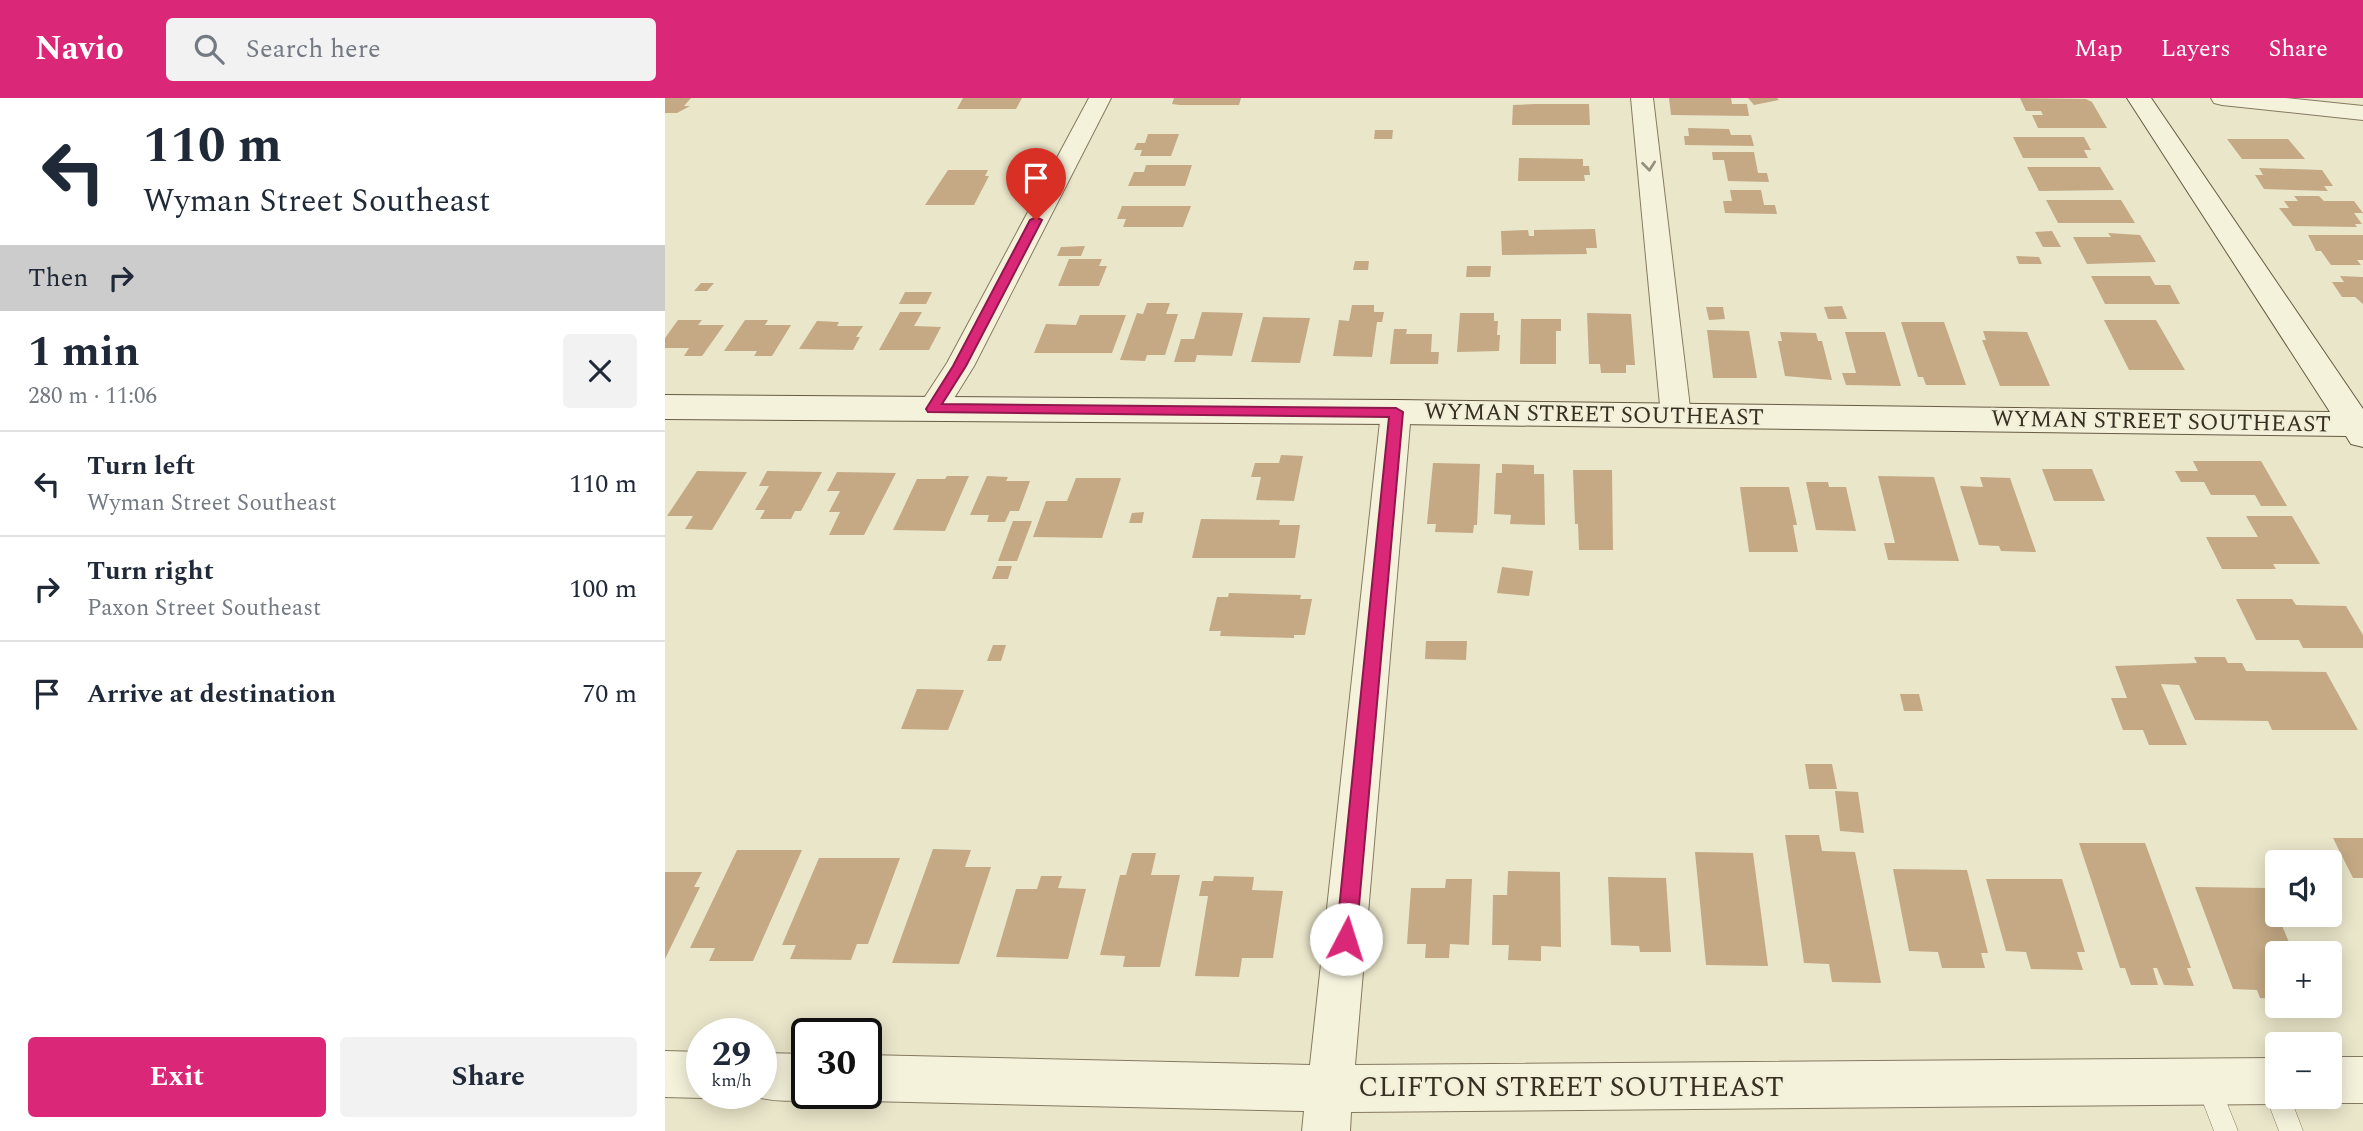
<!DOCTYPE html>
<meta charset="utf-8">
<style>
body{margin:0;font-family:Spectral,serif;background:#f2f2f3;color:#1f2937;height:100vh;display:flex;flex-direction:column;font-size:26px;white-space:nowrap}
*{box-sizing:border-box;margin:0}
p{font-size:23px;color:#747a83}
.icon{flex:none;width:38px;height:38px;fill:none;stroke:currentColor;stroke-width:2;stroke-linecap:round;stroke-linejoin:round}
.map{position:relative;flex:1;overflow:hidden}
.details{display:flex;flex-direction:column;background:#fff;width:665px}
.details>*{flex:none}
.hud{background:#fff;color:#1f2937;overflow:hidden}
.controls{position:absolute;left:1600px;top:752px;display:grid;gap:14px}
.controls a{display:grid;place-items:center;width:77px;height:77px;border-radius:7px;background:#fff;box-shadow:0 4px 18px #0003;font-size:35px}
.speed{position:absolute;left:21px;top:920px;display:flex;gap:14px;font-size:35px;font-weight:700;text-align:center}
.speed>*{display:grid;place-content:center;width:91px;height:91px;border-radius:50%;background:#fff;box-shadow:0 4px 18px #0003;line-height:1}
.speed small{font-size:18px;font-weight:400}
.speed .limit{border:4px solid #111;border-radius:10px;background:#fff;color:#111}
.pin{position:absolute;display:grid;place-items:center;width:60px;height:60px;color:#fff;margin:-72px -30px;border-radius:50% 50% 50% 0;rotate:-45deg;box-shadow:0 0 7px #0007}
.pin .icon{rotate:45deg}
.me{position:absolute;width:77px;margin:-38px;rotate:5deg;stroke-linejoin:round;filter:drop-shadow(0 0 5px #0008)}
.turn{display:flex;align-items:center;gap:24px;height:147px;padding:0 28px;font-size:32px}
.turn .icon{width:91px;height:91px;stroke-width:2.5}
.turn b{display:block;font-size:49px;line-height:60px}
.then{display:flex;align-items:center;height:66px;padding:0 28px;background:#0003;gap:14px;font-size:26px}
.round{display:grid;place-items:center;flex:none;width:74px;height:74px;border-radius:7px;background:#f2f2f3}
.summary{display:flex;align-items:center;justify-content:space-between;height:119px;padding:0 28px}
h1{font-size:42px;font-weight:700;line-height:52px}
.cta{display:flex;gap:14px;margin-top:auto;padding:14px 28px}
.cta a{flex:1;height:80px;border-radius:7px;background:#db2777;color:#fff;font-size:28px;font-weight:700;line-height:80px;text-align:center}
.cta a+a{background:#f2f2f3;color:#1f2937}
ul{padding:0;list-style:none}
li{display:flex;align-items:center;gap:21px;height:105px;padding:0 28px;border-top:2px solid #e0e1e3}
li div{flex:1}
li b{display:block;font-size:26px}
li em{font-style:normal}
header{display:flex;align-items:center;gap:42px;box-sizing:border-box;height:98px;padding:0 35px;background:#db2777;color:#fff}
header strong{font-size:33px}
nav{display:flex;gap:38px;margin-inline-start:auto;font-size:24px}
.search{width:490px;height:63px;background:#f2f2f3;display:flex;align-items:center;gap:18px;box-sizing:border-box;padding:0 24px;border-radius:7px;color:#747a83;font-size:26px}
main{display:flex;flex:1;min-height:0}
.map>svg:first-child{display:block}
.building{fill:#c4a984}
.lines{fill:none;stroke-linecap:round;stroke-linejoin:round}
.lane-casing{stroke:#857960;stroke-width:1}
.street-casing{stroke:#857960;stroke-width:2}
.secondary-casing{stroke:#675b43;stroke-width:2}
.lane{fill:#f5f2dc;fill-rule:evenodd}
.street{fill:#f5f2dc;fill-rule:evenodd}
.secondary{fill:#f5f2dc;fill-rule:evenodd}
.oneway{stroke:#96907f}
.route{fill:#db2777;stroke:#8e194d;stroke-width:2}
.labels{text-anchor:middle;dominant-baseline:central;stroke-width:5;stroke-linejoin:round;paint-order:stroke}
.street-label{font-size:23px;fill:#372f22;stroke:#f2efd9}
.near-street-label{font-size:28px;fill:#372f22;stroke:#f2efd9}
</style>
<header>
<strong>Navio</strong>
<div class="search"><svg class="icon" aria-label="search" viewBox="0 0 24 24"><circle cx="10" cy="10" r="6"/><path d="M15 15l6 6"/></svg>Search here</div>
<nav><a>Map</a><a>Layers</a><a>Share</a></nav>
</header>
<main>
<section class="details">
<div class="hud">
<div class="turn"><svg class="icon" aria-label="left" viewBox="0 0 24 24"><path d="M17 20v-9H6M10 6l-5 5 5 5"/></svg><div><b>110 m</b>Wyman Street Southeast</div></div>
<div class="then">Then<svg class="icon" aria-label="right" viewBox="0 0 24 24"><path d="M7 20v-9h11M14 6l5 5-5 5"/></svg></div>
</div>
<div class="summary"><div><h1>1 min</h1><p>280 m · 11:06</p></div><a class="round"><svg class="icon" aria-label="close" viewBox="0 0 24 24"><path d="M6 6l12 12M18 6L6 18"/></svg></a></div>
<ul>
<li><svg class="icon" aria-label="left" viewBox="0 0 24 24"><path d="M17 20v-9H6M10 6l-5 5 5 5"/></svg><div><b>Turn left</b><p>Wyman Street Southeast</p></div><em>110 m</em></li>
<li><svg class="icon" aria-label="right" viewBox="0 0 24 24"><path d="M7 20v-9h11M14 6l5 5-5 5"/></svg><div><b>Turn right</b><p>Paxon Street Southeast</p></div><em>100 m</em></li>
<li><svg class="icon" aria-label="arrive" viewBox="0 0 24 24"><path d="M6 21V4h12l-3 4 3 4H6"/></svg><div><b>Arrive at destination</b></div><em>70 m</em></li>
</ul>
<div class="cta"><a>Exit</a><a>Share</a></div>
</section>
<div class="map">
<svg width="1698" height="1033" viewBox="0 0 1698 1033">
<rect width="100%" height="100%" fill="#eae6ca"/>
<g class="building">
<path d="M0,0H26L19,8H25L12,15H0Z"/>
<path d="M298,0H357L351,11H292Z"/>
<path d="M509,0H576L574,7H515L507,6Z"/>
<path d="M1004,0H1066L1067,6H1082L1084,18L1006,17Z"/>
<path d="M1083,0H1112L1114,2L1089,7Z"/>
<path d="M1355,0L1421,1L1427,4L1442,30H1373L1367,17H1378L1376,13H1361Z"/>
<path d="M869,6H924L925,27H847L848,7Z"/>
<path d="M1023,30L1064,31L1066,37H1086L1089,48L1020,47L1019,38H1024Z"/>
<path d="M710,32H728L727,41H709Z"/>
<path d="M483,36H514L506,58H475L477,52H469L472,45H480Z"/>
<path d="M1348,39H1419L1426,52H1419L1423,60H1358Z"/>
<path d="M1562,41H1623L1640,61H1577Z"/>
<path d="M1047,54H1089L1093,75H1102L1104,84L1063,83L1059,62H1048Z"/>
<path d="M854,60L918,61V68H924L925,77H919L920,83H853Z"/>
<path d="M481,67H527L520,88H463L469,74H479Z"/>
<path d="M1362,69H1435L1449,92L1374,93Z"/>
<path d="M1594,70L1657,72L1668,88H1659L1663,93L1599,91L1590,77H1598Z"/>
<path d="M283,72H323L320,78H324L309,107H260Z"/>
<path d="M1065,92H1096L1099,107H1110L1112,116L1060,115L1058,103H1067Z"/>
<path d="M1629,98H1654L1659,103H1689L1698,115H1689L1697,126H1690L1692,129L1628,128L1614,110H1624L1619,103H1633Z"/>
<path d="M1381,102H1456L1470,125H1393Z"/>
<path d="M457,108H526L518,129H458L461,121H452Z"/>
<path d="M930,131L932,150H921L922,156L837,157L836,133L863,132L864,138H869V132Z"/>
<path d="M1387,133L1396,149H1378L1370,134Z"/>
<path d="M1443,135L1475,137L1491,164L1422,166L1408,139H1446Z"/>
<path d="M1643,137H1698V162H1692L1696,167H1666L1656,153H1651Z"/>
<path d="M420,148L416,158H392L396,149Z"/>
<path d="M1351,158L1374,159L1377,166H1354Z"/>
<path d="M404,161H437L434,168H442L434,188H393Z"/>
<path d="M690,163H704L703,172H688Z"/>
<path d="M802,168H826L825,179H801Z"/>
<path d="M1426,178H1485L1490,187H1505L1515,206H1440Z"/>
<path d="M1675,178L1698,179V206L1690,199H1677L1667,184H1679Z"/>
<path d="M36,185H49L42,193H29Z"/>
<path d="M240,194H267L261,206H234Z"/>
<path d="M482,205H505L501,216H513L500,257H482L480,263L455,262L472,215L478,216Z"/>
<path d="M687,207H709V214H719L717,224H712L707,259L668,258L674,222L684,223Z"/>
<path d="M1177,208L1182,221H1163L1159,209Z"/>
<path d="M1041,209H1058L1060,221L1044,222Z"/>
<path d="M235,214H257L249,228L276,229L264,252H214Z"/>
<path d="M537,214L578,215L567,258L532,257L530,264H509L516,241H529Z"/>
<path d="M795,215H829V223H833L832,237H835L834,253L792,254Z"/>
<path d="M922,215L966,216L970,267H961V275H936L935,266H924Z"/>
<path d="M415,217H461L447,255H369L381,226L411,227Z"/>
<path d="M598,219L645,220L635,265L586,264Z"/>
<path d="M856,221H896V233H891V266H855Z"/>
<path d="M13,222H37L33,227H59L37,258H19L24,250H0V240Z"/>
<path d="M80,222H103L100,227H126L107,258H89L92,253H59Z"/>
<path d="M1439,222H1491L1520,272H1464Z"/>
<path d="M152,223L174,224L172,228H198L191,239H195L188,252L134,251Z"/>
<path d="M1236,224H1279L1301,287H1261L1258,279H1253Z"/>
<path d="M729,231H742L741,236H767L766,254H774L773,266H725Z"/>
<path d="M1042,232L1084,233L1092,280H1048Z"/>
<path d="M1318,233L1362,234L1385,288H1335L1317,242H1321Z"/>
<path d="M1115,234L1151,235L1153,243H1157L1167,282L1120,278L1113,243H1117Z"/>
<path d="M1180,234H1220L1236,288L1181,287L1177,275H1191Z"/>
<path d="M616,357L638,358L629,403L591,402L596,379H586L590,365H614Z"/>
<path d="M1528,363H1596L1622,408H1596L1590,397H1546L1539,384H1516L1510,373H1533Z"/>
<path d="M768,365L815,366L812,427H809L808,435L770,434L771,426H762Z"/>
<path d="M837,366L869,367V376H879L880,427L845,426L846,417L829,416L831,375H837Z"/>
<path d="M1377,371H1427L1440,403H1389Z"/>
<path d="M908,372H947L948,452H914L913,426H910Z"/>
<path d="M32,373L82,374L47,432L20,431L28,418H2Z"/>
<path d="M102,373L157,374L136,413H130L126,421H95L100,412H90L104,388H94Z"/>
<path d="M172,374L231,375L199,437H164L175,414H164L175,393H162Z"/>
<path d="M282,378H304L280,433L228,432L252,381H280Z"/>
<path d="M322,378L343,379L341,383H365L354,413H345L340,424H322L324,417H305Z"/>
<path d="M1213,378L1269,379L1294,463L1223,462L1219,445H1230Z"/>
<path d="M1315,379L1345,380L1371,454L1336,453L1334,448L1314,447L1295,388L1318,389Z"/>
<path d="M411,380H456L437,440L368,439L381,403H402Z"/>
<path d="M1141,384H1163L1164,389H1181L1191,433L1151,432Z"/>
<path d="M1075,389H1124L1132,427H1128L1133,454H1084Z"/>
<path d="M479,414L477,425H464L467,415Z"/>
<path d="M1581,418H1627L1655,466H1608L1611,471H1557L1541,439H1593Z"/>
<path d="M536,421L615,422L614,427H635L630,460H527Z"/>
<path d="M348,423H367L352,463H333Z"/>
<path d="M332,468H347L343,481H327Z"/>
<path d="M837,469L868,473L864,498L832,495Z"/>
<path d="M564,495L636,497L635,501H647L640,537H629V540L555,538L556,533H544L552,499H563Z"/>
<path d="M1571,501H1627L1631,507L1681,508L1698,537V550H1638L1634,542H1591Z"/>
<path d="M761,543H802L801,562L760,561Z"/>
<path d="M328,547H341L336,563H322Z"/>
<path d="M1529,559H1560L1563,565H1577L1581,573L1661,574L1693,632H1607L1603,623L1530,622L1514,587L1496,586L1522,647H1484L1478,632H1458L1446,600H1462L1450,568L1532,565Z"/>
<path d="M252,591L299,592L283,632L236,631Z"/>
<path d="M1235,596H1254L1258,613H1239Z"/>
<path d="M1140,666H1167L1172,691H1144Z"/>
<path d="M1170,693L1193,694L1199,735L1175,733Z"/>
<path d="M1120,737H1154L1157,753L1190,754L1216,885L1167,884L1164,866L1139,865Z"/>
<path d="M1668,740H1698V780H1688Z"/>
<path d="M1414,745H1480L1526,870H1522L1529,888L1499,887L1492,870H1488L1493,887H1466L1460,870H1455Z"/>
<path d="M268,751L306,752L300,769H326L294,866L227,865Z"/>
<path d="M72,752H137L88,863H44L50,850H25Z"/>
<path d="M1030,754L1088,755L1103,868L1041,867Z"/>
<path d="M467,755H491L486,777H515L495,869H458L460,858L435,857L455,777H461Z"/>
<path d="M154,760H235L203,846H192L186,862L125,861L131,847H117Z"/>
<path d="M1228,771L1302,772L1323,855H1316L1320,870H1277L1273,854L1244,853Z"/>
<path d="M843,773L895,774L896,849L876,848V863L843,862L844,847H827L828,797H842Z"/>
<path d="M0,774H37L29,789H35L0,861Z"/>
<path d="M376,778H397L393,790L421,791L403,861L331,859L351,791H372Z"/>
<path d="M549,778L589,779L587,792L618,793L608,860H577L574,879L530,878L543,798H534L537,783H548Z"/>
<path d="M943,779L1001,780L1006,854H975L974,848L946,847Z"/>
<path d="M781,781H807L804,847L785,846L784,860H760L761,846H742L746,790H780Z"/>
<path d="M1321,781H1397L1420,854H1412L1418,872L1366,871L1361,854L1341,853Z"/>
<path d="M1530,789L1601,790L1629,856H1612V901L1595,900L1592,892L1568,891Z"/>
</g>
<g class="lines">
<g class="lane-casing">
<g id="lane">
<path d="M1543,974L1551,978L1573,1033H1549L1531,986L1535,978Z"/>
<path d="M1612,988V999H1625L1638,1033H1614L1601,999L1605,991Z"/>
</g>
</g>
<g class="street-casing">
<g id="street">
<path d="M424,0H446L309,268L278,318L267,322L256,318L252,311L282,265Z"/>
<path d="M966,0H988L1026,318L1022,326L1011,329L1000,326L996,318Z"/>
<path d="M1546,0H1621L1698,8V22L1557,7L1549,5Z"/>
<path d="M731,303L742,307L746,314L690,967L1612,960V999H1628L1612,1006L686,1014L685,1033H637L639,1013L201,1003L185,996H201V957L645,967L716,314L720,307Z"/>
<path d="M0,953L37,954V996H47L37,1000L0,999Z"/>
<path d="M96,955L142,956V996H157C135,1005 106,1005 83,996H96Z"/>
<path d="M1664,959H1698V1005H1664L1650,999H1664Z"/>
</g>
</g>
<g class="secondary-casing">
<path id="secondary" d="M1462,0H1486L1698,311V349L1686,346L1681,338L731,326L0,321V297L731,302L1665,314Z"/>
</g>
<use href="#lane" class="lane"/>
<use href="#street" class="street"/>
<use href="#secondary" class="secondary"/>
</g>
<defs><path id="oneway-chevron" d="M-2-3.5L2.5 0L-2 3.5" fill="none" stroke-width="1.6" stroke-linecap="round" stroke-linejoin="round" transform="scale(1.75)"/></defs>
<use class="oneway" href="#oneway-chevron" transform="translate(984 68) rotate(84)"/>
<path class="route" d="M371,119L377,122L301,268L277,306L731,310L738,314L691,841L688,848L681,851L674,848L671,841L724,319L263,314L261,311L288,268L365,122Z"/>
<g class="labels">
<g class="street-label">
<text transform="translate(929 317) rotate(1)">WYMAN STREET SOUTHEAST</text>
<text transform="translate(1496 324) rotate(1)">WYMAN STREET SOUTHEAST</text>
</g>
<g class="near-street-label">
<text x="906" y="989">CLIFTON STREET SOUTHEAST</text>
</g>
</g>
</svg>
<div class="controls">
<a><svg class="icon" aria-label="sound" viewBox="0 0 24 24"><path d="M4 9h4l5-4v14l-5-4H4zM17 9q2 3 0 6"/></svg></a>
<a>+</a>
<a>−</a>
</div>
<div class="speed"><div>29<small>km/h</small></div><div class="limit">30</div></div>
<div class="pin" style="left:371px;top:122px;background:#d93025"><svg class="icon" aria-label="arrive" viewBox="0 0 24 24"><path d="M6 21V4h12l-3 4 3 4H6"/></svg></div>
<svg class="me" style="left:681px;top:841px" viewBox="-20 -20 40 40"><circle r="19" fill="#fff"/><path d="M0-13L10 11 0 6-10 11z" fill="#db2777"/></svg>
</div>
</main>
